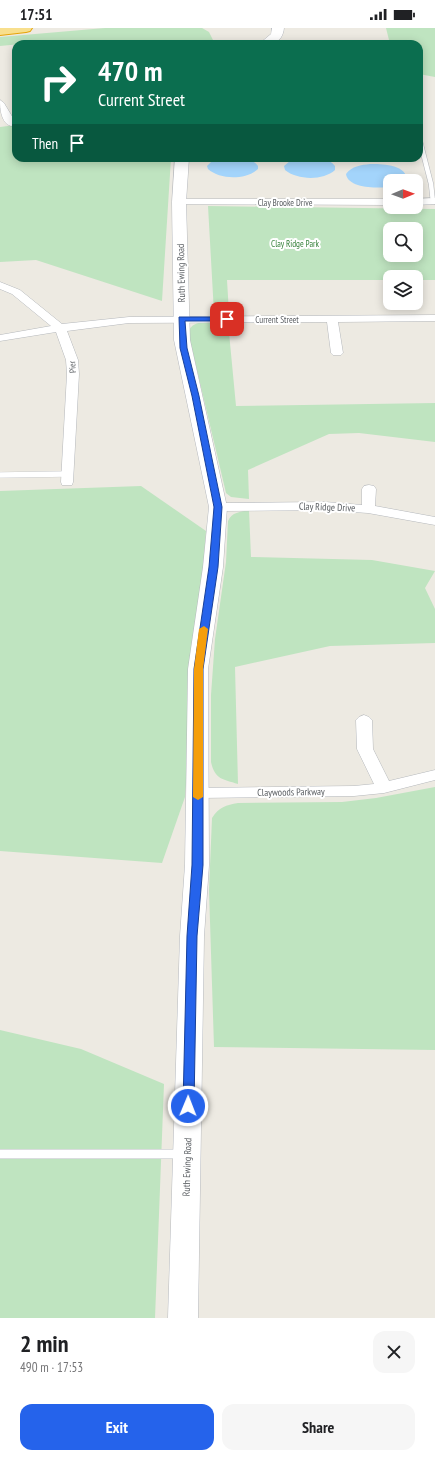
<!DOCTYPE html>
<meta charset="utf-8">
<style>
body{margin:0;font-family:"PT Sans Narrow",sans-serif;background:#f6f6f6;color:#202124;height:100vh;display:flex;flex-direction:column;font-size:15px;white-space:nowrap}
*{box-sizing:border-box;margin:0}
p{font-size:13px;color:#757577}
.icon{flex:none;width:22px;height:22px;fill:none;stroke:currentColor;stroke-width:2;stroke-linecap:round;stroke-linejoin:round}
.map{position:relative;height:1290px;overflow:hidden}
.side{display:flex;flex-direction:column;background:#fff;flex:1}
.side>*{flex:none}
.hud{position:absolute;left:12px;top:12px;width:411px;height:122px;border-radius:12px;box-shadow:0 2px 10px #0003;background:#0b6e4f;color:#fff;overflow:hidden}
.needle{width:26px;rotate:89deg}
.buttons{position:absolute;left:383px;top:146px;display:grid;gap:8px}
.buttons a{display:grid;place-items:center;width:40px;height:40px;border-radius:8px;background:#fff;box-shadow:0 2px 10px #0003;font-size:20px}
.pin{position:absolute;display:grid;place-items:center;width:34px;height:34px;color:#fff;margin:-17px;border-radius:8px;box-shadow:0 2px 6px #0006}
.me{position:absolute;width:44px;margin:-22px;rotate:1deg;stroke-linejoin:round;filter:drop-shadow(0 0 3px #0008)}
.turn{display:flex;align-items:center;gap:14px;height:84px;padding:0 20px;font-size:18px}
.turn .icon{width:52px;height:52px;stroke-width:2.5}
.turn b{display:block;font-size:28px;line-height:34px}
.then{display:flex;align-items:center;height:38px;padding:0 20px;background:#0003;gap:8px;font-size:15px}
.round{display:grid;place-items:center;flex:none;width:42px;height:42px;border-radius:12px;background:#f6f6f6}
.summary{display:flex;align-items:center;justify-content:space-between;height:68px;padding:0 20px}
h1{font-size:24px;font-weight:700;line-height:30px}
.cta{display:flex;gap:8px;margin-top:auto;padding:8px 20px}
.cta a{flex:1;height:46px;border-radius:12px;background:#2563eb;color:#fff;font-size:16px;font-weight:700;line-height:46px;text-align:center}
.cta a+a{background:#f6f6f6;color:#202124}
.status{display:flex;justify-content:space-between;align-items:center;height:28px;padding:0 20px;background:#fff;direction:ltr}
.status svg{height:11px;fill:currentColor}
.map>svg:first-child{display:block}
.green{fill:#bfe4c0;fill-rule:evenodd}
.water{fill:#a3d4fb}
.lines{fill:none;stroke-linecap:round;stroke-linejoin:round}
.lane-far2-casing{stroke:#b5b8bc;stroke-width:5.5}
.lane-far1-casing{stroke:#b5b8bc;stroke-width:6}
.lane-casing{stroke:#b5b8bc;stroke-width:10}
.street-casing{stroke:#b5b8bc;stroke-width:1}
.secondary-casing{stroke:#b6b9be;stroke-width:1}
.highway-casing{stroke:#e5a409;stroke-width:2}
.lane-far2{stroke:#fff;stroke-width:4.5}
.lane-far1{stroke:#fff;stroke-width:5.5}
.lane{stroke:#fff;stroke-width:9}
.street{fill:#fff;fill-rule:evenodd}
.secondary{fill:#fff;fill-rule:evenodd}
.highway{fill:#f8df8d;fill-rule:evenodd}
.route{fill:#2563eb;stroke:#184099}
.slow{fill:#f59e0b}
.labels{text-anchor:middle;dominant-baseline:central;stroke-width:4;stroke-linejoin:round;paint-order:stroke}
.far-street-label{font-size:9px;fill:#5a5e62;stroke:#fff}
.far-park-label{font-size:9px;fill:#38833d;stroke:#fff}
.street-label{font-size:10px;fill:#5a5e62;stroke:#fff}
</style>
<div class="status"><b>17:51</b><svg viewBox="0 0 49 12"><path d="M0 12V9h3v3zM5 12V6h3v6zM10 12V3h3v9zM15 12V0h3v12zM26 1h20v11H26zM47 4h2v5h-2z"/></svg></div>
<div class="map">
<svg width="435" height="1290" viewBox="0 0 435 1290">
<rect width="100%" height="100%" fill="#edeae2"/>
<g class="green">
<path d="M105,0H202L209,4L215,16H43L42,14L0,18V9Z"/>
<path d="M386,0H435V49L419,46V16H390Z"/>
<path d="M16,97V130H171L162,273L36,232L0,234V99Z"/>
<path d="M208,178L435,181V252H416V249H390V252H227L229,285H214ZM390,201H416V227H390Z"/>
<path d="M205,294H228L236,378L435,375V414L359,405L329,406L248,442L249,471L231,469L226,465L188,304C192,296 196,295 205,294Z"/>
<path d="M141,458L206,503L185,769L162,835L0,823V463Z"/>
<path d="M249,482L251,529L372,532L435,543L425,560L435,581V615L330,618L235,639L238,756C223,751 215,752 211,734V667L215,611L226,534L228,493C232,484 240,484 249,482Z"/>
<path d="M435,759V1022L214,1019L209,862L212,790C219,779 226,777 238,775L342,774L376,770Z"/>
<path d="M0,1002L81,1021L164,1056L155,1290H0Z"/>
</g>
<g class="water">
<path d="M222,130C234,130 250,127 258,138V141C246,152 220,152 208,141L207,138L213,132Z"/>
<path d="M300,130C312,130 327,128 335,138V142C323,153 297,152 285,142L284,138L290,133Z"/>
<path d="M370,136C381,136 404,136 407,150L404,153H390V159C379,160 348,161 346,146C352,138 361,137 370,136Z"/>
</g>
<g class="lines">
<g class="lane-far2-casing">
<path id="lane-far2" d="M419,109L431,156L433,174"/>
</g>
<g class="lane-far1-casing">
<path id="lane-far1" d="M0,447L67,446"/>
</g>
<g class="lane-casing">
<path id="lane" d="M0,1126H181"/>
</g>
<g class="street-casing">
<g id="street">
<path d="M0,72L4,75L16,95L14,97L11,98C1,95 0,81 0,72Z"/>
<path d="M435,170V176L416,177V171Z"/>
<path d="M179,171H390V177L175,176L174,174Z"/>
<path d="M0,254L20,262L62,296L129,289L435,287V293L338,294L343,325L341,327H333L331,325L327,294L129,295L67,303L78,332L79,346L73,454L72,457H62L61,454L67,346L66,332L56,304L0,313V307L51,298L12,266L0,261Z"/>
<path d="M369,457L374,458L376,461L375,478L435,489V497L368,485L325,482L218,483L213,482L211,479L213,476L218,475L325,474L362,477V461L364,458Z"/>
<path d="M364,687L369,689L372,692L373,721L389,753L435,742V752L384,765L354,768L198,770L192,769L190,765L192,761L198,760L354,758L374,756L357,721L356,692L359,689Z"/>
</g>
</g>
<g class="secondary-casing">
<g id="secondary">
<path d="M272,0H284C282,16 272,16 259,16L271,6Z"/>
<path d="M175,130H189L186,174L190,312L227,479L223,539L208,641L209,837L204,908L198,1290H168L180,908L185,837L188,641L203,539L209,479L174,312L172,174Z"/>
</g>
</g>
<g class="highway-casing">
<path id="highway" d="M0,0H32L30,3L26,4L0,7Z"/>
</g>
<use href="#lane-far2" class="lane-far2"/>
<use href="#lane-far1" class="lane-far1"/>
<use href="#lane" class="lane"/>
<use href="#street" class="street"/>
<use href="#secondary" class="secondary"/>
<use href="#highway" class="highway"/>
</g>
<path class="route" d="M179,289H227L231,291L227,293H185L187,320L199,368L222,479L218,539L203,641V837L197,908L194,1078L193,1082L188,1083L184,1082L183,1078L187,908L192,837L194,641L209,539L214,479L192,368L180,320Z"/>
<path class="slow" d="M204,598L208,601L203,641V769L198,772L193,769L194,641L199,601Z"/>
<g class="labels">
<g class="far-street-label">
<text x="285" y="174">Clay Brooke Drive</text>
<text x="277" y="291">Current Street</text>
<text transform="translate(72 339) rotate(-95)">Pier</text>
</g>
<g class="far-park-label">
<text x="295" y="215">Clay Ridge Park</text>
</g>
<g class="street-label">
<text transform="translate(181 245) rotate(-91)">Ruth Ewing Road</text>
<text transform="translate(327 479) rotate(2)">Clay Ridge Drive</text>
<text transform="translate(291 764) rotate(-1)">Claywoods Parkway</text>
<text transform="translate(187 1139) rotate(-88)">Ruth Ewing Road</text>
</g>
</g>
</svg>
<div class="buttons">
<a><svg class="needle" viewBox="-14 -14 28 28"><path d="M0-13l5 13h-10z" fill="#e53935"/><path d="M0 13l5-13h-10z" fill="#757577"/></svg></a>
<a><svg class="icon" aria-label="search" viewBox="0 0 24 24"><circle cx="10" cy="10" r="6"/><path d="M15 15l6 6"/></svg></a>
<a><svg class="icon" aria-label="layers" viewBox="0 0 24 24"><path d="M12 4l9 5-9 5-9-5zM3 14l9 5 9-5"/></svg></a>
</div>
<div class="pin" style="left:227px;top:291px;background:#d93025"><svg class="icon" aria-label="arrive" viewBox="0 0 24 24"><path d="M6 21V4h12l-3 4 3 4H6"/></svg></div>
<svg class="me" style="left:188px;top:1078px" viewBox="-20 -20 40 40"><circle r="17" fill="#2563eb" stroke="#fff" stroke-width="3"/><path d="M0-11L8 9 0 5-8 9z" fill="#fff"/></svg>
<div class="hud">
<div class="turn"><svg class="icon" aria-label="right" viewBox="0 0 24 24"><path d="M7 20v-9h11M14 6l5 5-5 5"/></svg><div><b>470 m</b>Current Street</div></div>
<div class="then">Then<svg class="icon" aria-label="arrive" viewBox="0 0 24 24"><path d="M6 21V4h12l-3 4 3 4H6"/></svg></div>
</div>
</div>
<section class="side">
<div class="summary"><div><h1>2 min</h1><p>490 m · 17:53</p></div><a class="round"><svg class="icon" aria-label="close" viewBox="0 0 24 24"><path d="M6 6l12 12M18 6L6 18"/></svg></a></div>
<div class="cta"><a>Exit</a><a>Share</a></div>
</section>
